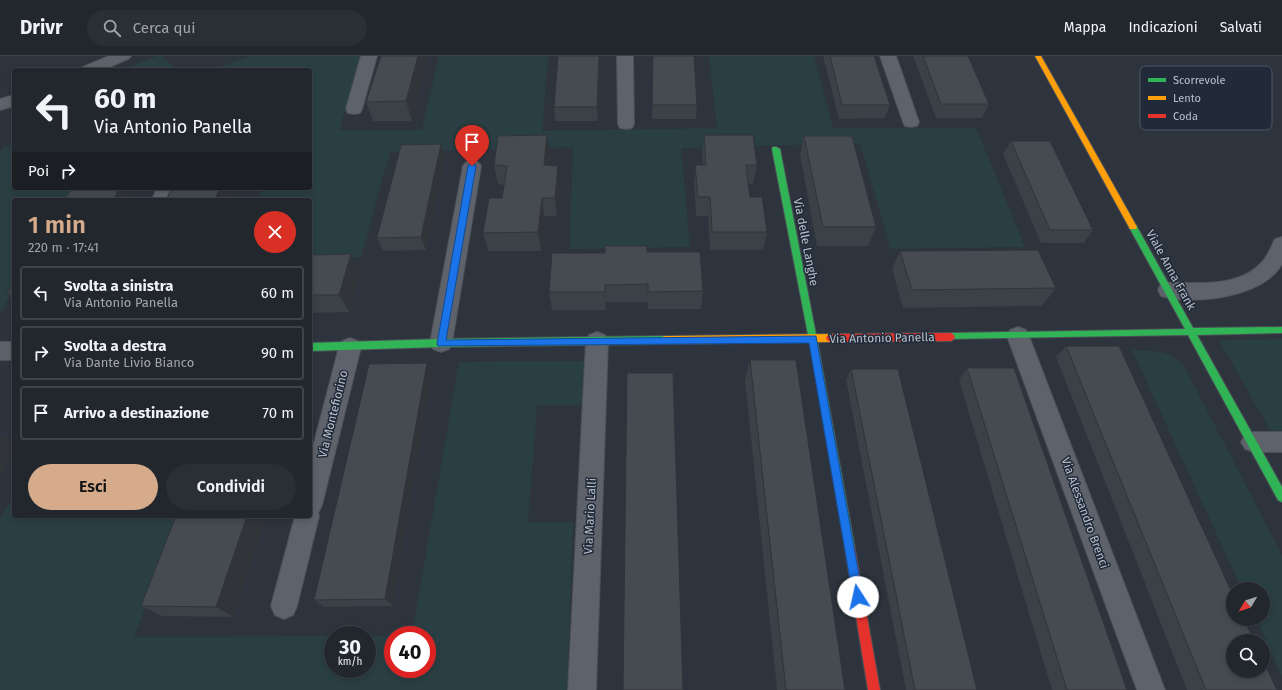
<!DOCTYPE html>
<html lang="it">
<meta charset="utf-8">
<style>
body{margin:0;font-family:"Fira Sans",sans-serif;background:#2a2f36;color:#f1f3f6;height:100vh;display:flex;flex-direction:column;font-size:15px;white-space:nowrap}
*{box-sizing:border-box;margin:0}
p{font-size:13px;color:#a2a5aa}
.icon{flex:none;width:22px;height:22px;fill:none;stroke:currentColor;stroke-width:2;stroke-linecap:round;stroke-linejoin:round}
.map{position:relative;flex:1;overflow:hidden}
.drawer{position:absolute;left:12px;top:142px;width:300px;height:320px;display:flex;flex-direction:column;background:#22272e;border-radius:4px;box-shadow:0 2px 6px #0003,0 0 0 1px #3f444a}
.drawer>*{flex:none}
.guide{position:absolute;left:12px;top:12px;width:300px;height:122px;border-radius:4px;box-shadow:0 2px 6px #0003,0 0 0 1px #3f444a;background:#22272e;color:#f1f3f6;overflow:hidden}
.needle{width:26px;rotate:231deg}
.controls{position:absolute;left:1226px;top:526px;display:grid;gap:8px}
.controls a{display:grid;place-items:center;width:44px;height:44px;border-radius:50%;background:#22272e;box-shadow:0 2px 6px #0003,0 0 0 1px #3f444a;font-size:20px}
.speed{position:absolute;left:324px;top:570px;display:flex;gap:8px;font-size:20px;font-weight:700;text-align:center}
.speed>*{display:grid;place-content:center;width:52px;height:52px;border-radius:50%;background:#22272e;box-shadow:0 2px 6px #0003,0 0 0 1px #3f444a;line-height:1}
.speed small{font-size:10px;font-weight:400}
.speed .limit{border:6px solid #d22;background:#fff;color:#111}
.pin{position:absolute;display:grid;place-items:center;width:34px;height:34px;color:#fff;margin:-41px -17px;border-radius:50% 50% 50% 0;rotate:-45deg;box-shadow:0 0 4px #0007}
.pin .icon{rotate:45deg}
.me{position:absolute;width:44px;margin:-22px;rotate:350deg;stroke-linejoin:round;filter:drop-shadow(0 0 3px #0008)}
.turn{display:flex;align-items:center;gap:14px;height:84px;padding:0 16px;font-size:18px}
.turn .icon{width:52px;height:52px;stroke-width:2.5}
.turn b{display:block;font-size:28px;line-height:34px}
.then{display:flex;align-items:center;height:38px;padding:0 16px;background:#0003;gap:8px;font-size:15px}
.round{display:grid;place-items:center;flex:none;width:42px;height:42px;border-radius:21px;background:#2a2f36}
.overview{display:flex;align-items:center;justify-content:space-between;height:68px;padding:0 16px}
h1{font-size:24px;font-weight:600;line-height:30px;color:#d6ab8b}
.action{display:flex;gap:8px;margin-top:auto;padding:8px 16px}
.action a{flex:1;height:46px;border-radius:24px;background:#d6ab8b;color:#111;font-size:16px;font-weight:600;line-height:46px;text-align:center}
.action a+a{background:#2a2f36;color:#f1f3f6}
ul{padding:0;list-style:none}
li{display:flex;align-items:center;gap:12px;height:54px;margin:0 8px 6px;padding:0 8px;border:2px solid #3f444a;border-radius:4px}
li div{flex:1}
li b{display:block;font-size:15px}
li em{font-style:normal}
header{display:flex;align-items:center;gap:24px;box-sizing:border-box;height:56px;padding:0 20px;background:#22272e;border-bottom:1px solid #3f444a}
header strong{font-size:19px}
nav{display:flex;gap:22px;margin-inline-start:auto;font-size:14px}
.search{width:280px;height:36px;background:#2a2f36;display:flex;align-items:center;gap:10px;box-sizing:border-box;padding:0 14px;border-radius:22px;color:#a2a5aa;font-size:15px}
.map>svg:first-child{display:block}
.green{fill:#2a3f43}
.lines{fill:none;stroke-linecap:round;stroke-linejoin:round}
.street-casing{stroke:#4c5057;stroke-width:2}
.fast-casing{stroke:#4c5057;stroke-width:2}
.slow-casing{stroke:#4c5057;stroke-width:2}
.jam-casing{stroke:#4c5057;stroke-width:2}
.street{fill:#5e626a;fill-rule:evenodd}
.fast{fill:#30b455;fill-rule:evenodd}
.slow{fill:#ff9f0a;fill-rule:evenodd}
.jam{fill:#e5322d;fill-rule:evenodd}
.wall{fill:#3c4047}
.shaded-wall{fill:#313439}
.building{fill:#464b52;stroke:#313439}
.route{fill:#1a73e8;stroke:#114b97}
.labels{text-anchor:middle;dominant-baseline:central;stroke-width:3;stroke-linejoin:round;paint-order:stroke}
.street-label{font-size:12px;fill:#b9c0cc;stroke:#202a38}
.key{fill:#202a38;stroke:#4e5764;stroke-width:1}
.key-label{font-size:11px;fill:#b9c0cc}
</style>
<header>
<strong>Drivr</strong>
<div class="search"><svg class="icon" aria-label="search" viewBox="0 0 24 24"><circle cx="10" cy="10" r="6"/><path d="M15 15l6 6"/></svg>Cerca qui</div>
<nav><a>Mappa</a><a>Indicazioni</a><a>Salvati</a></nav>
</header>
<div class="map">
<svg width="1282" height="634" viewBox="0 0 1282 634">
<rect width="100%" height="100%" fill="#2d343d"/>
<g class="green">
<path d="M157,0H163L176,14H122Z"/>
<path d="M251,0H362L339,74H422L439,0H548L542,75L717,72L709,0H814L833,72H976L1025,191L891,193L860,87L681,92L690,191L570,193L573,91L390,96L361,201L310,202V144H258L263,132H310V14H210Z"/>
<path d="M14,88V132H72L65,144H14V233L0,257V97L4,91Z"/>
<path d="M1282,283V395L1219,284Z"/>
<path d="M1132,294C1156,296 1168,292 1185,312L1282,499V620L1256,563H1263V533H1242Z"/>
<path d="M584,305L583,349H537L528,466H573L567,634H0V464L14,438V460H180L134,581L333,580V613H367V580H393V613H427V579H412L459,306Z"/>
</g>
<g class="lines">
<g class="street-casing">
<g id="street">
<path d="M109,0H131L128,3L103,14H81L83,11Z"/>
<path d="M361,0H377L362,53L360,57L354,58L348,57L346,53Z"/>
<path d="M617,0H633L634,68L632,72L626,73L620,72L618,68Z"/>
<path d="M880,0H896L919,66L917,70L911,71L905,70L903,66Z"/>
<path d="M14,39V50L0,54V43Z"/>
<path d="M472,104L478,106L481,110L452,287L449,293L441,296L433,293L430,287L463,110L466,106Z"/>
<path d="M157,132H175L170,144H152Z"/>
<path d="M1282,181V208C1264,241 1194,250 1161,240L1158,234L1161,228C1171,225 1181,227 1192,227C1215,227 1244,226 1261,207C1268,200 1271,191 1275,183Z"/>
<path d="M1018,271L1026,274L1029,280L1165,634H1137L1007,280L1010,274Z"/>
<path d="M597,276L605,279L608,285L596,634H568L586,285L589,279Z"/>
<path d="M350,282L358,285L361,291L322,449L318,457L319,460L297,550L293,559L284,563L275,559L271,550L295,460H310V402L339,291L342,285Z"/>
<rect x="0" y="286" width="14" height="18"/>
<path d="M1253,376H1282V396H1253L1245,393L1241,386L1245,379Z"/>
</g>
</g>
<g class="fast-casing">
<g id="fast">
<path d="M773,91H776L780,93L819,294L855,493L854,497L850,498L846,497L845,493L811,294L772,93Z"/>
<path d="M1133,168L1136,169L1193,272L1282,271V277L1197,279L1282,431V446L1278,444L1188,279L948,283L947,281L948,279L951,277L1185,273L1129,171Z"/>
<path d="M665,280L668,281L669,284L668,287L665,288L441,291L310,295V287L441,283Z"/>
</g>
</g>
<g class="slow-casing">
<g id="slow">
<path d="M1035,0H1041L1137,171L1136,173H1130Z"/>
<path d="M830,278L833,280L834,282L833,284L830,286L665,288L662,287L661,284L662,281L665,280Z"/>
</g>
</g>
<g class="jam-casing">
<g id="jam">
<path d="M951,277L954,279L955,281L954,283L951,285L830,286L827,284L826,282L827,280L830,278Z"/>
<path d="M850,488L854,489L855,493L880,634H868L845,493L846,489Z"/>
</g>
</g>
<use href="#street" class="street"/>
<use href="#fast" class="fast"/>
<use href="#slow" class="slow"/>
<use href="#jam" class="jam"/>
</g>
<g class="wall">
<path d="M428,0L412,65H373L366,46Z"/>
<path d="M600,0L598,65H555L554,51Z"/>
<path d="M653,0L697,49L696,63H652Z"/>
<path d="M823,0H874L890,49L885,62L839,63Z"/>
<path d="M913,0H968L989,48L982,62H936Z"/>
<path d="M704,79L757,109L753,128H748L750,141L767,176L763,194H710L708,160H696L694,128L695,109H703L702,98Z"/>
<path d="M804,80L876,171L868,190H817L800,99Z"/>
<path d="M1011,85L1093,174L1084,187H1041L1003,98Z"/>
<path d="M441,88L445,102L426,194L383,195L377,182Z"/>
<path d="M550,99L549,109L560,129L557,160H544L541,195H488L483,177L502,142L504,129L498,128L494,109Z"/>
<path d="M900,195L1056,232L1042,250L903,252L892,213Z"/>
<path d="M647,196L703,235L701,253H648V246H606V254H552L549,236Z"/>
<path d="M351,198L360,216L349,256L310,257V199Z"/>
<path d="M14,226V244L7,238Z"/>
<path d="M1066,290L1277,634H1187L1056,301Z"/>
<path d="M750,304L845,634H777L745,324Z"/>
<path d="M967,312L1127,634H1052L959,324Z"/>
<path d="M851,313L977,634H906L846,324Z"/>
<path d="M432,318L393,550L324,551L314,544Z"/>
<path d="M176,460L234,561L162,560L141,550Z"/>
</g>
<g class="shaded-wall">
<path d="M418,0H428L412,65L406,45Z"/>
<path d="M599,0H600L598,65L597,51Z"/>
<path d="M547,79L550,99L547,128L544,109Z"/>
<path d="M441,88L445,102L426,194L421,181Z"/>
<path d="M558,110L560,129L557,160L555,142Z"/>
<path d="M120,132H138L131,144H113Z"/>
<path d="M220,132H240L235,144H215Z"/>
<path d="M542,142L544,160L541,195L538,176Z"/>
<path d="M351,198L360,216L349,256L339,239Z"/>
<path d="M605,229L606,246V254L605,236Z"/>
<path d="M427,307L432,318L393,550L385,543Z"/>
<path d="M0,378L14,386V394L0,421Z"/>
<path d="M247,460H266L234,561L216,551Z"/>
</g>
<g class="building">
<path d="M381,0H418L406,45L366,46Z"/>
<path d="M558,0H599L597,51H554Z"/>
<path d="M653,0H694L697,49H652Z"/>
<path d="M830,0H874L890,49H842Z"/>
<path d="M923,0H968L989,48H941Z"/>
<path d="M547,79L544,109L558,110L555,142H542L538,176L483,177L489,142H502L507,110L494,109L498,80Z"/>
<path d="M704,79H753L757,109H746L750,141H762L767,176H712L710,141H698L695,109H706Z"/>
<path d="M804,80H852L876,171H823Z"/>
<path d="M1011,85H1050L1093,174H1050Z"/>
<path d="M441,88L421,181L377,182L401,89Z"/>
<path d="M72,132H120L113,144H64Z"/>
<path d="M172,132H220L215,144H166Z"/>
<path d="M605,190H647V196H700L703,235L648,236V228L605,229V236H549L552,197H605Z"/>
<path d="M1038,194L1056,232L912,234L900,195Z"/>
<path d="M351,198L339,239H310V199Z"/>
<path d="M14,226V238H7Z"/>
<path d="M1066,290H1119L1233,539V563H1244L1254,585H1233V615H1263V604L1277,634H1206Z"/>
<path d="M750,304H796L845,634H786Z"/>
<path d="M427,307L385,543L314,544L369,308Z"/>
<path d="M967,312H1014L1127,634H1067Z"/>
<path d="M851,313H898L977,634H915Z"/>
<path d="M627,317H673L683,634H623Z"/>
<path d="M176,460H247L216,551L141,550Z"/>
</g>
<path class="route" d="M472,107L476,110L446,284L816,280L863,541L862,545L858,547L854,545L853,541L809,287L438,290L437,288L468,110Z"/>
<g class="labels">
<g class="street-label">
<text transform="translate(806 186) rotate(79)">Via delle Langhe</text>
<text transform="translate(1171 214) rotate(61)">Viale Anna Frank</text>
<text transform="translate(882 282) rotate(-1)">Via Antonio Panella</text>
<text transform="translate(333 358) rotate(-76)">Via Montefiorino</text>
<text transform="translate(1085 457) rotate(70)">Via Alessandro Brenci</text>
<text transform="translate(590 460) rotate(-87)">Via Mario Lalli</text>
</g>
</g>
<rect x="1140" y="10" width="132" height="64" rx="6" class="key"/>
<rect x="1148" y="22" width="18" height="4" fill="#30b455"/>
<rect x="1148" y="40" width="18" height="4" fill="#ff9f0a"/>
<rect x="1148" y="58" width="18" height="4" fill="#e5322d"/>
<g class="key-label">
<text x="1173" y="28">Scorrevole</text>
<text x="1173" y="46">Lento</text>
<text x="1173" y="64">Coda</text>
</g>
</svg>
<div class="controls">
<a><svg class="needle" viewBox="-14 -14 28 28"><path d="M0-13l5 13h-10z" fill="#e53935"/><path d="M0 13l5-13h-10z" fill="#a2a5aa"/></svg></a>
<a><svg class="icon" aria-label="search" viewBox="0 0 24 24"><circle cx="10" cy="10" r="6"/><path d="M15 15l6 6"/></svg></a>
</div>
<div class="speed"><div>30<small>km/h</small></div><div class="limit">40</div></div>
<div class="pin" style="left:472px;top:110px;background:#d93025"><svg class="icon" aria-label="arrive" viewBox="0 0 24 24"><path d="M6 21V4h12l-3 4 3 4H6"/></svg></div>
<svg class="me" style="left:858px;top:541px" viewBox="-20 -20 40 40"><circle r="19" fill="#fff"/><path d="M0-13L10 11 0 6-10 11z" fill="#1a73e8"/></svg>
<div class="guide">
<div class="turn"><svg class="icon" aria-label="left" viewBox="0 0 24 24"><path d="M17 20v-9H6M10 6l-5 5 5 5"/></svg><div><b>60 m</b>Via Antonio Panella</div></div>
<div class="then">Poi<svg class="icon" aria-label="right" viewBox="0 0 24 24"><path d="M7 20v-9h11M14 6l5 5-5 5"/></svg></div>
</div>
<section class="drawer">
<div class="overview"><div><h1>1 min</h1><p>220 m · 17:41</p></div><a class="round" style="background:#d93025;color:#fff"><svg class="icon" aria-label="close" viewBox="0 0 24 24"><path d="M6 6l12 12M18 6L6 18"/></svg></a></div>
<ul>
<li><svg class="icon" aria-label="left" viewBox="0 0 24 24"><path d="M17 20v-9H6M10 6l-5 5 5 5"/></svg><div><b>Svolta a sinistra</b><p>Via Antonio Panella</p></div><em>60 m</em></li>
<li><svg class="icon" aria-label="right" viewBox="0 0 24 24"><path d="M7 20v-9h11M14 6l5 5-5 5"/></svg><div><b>Svolta a destra</b><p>Via Dante Livio Bianco</p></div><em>90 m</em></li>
<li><svg class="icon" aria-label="arrive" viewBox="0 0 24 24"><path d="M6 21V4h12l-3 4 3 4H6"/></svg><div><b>Arrivo a destinazione</b></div><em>70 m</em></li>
</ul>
<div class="action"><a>Esci</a><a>Condividi</a></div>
</section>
</div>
